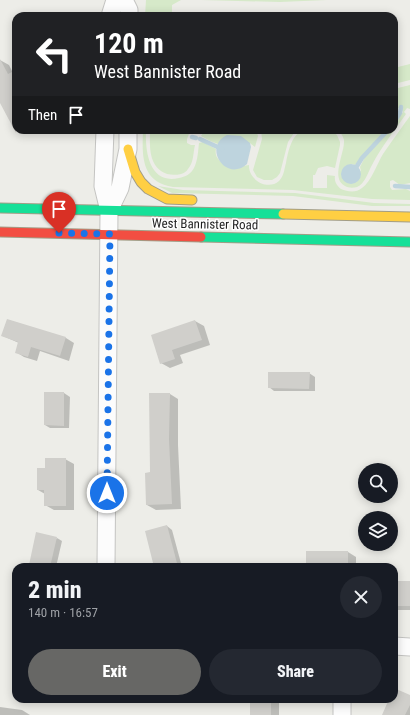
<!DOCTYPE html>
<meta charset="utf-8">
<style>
body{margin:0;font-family:"Roboto Condensed",sans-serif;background:#242831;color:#f1f3f6;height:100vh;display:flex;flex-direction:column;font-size:15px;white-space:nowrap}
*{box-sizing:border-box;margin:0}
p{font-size:13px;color:#9ea1a6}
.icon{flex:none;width:22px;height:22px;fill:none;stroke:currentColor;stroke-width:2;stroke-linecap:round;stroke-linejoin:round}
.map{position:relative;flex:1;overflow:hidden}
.details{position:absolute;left:12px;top:563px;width:386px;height:140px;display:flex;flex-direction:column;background:#171b24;border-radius:12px;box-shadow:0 2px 10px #0003}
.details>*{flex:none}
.hud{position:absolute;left:12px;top:12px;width:386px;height:122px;border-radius:12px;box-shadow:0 2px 10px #0003;background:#202124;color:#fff;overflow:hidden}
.tools{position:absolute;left:358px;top:463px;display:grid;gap:8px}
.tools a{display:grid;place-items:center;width:40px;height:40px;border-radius:50%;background:#171b24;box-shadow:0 2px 10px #0003;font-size:20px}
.pin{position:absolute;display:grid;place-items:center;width:34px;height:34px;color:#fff;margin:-41px -17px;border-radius:50% 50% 50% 0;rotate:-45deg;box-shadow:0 0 4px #0007}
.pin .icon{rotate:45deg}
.me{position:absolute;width:44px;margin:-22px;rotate:0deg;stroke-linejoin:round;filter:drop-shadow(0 0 3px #0008)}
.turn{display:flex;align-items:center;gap:14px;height:84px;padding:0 16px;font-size:18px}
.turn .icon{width:52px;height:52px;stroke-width:2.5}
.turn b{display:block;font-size:28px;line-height:34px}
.then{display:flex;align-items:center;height:38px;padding:0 16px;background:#0003;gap:8px;font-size:15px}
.round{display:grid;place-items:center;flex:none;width:42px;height:42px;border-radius:21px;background:#242831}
.summary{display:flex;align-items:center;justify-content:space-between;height:68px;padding:0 16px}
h1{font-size:24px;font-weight:800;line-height:30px}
.button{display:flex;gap:8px;margin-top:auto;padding:8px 16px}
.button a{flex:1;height:46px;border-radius:24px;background:#676765;color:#fff;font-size:16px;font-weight:800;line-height:46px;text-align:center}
.button a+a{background:#242831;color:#f1f3f6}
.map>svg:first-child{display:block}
.grass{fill:#d6e9c9}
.water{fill:#bed4de}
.shadow{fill:#0003}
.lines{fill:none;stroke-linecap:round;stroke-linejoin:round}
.stream{stroke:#bed4de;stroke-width:4.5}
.building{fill:#d0cfcb}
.street-casing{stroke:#c4c4c2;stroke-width:19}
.fast-casing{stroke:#a29d86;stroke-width:11}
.slow-casing{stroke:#a29d86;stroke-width:11}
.jam-casing{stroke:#a29d86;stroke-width:11}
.street{stroke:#fcfcfc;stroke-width:17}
.fast{stroke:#16e098;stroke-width:9}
.slow{stroke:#ffcf43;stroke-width:9}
.jam{stroke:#f24e42;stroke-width:9}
.route{stroke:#1a73e8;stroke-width:7;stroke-dasharray:0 12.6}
.labels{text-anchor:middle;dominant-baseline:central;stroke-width:3;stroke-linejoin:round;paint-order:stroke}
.street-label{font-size:13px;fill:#1f1f1f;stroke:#fff}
</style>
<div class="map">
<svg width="410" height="715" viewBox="0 0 410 715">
<rect width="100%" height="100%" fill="#edede8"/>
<g class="grass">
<path d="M146,0H181L172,5V16H145Z"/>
<path d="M201,0H327L280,2Z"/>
<path d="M410,64V80L394,84V68Z"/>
<path d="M410,85V109L407,108L404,112L406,114C395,130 381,147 372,165C368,172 365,184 357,187C353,188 348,188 345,186C330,178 345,153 344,140C343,136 341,133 338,130H385L355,165L352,164L342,170L343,179L361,171L360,167L365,157L390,130H394V125L403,112L401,108H398L394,118V89Z"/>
<path d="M410,116V183L400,185L393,180L390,181V187L392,190L406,189L410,191V200L372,199L293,190L173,187C141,182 142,156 143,130H146C145,151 149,185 179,178C185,177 191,174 194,168C198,160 198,151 199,143L203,142L216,149C215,154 216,157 220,161C230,172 235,167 249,165C248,180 268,191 279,181C284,176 284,170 286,163C288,153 291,133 305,130C307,129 311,130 314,130C323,130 330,129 337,135L340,142V145L335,168L327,166L318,168L315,175H313V188H327V175L335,176C334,181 337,186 341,189C348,192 356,193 362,188C371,182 377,164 383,154C392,141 401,128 410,116Z"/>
<path d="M150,130H200L198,134L196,131H190L187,139V143L191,145H195C193,153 194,162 188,169C186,172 184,173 181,174C168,177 158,172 153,161C149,151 150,140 150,130Z"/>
<path d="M205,130H256L258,136L255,147L251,144L250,143L220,141L218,144L210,141L201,136Z"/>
<path d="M261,130H296L288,142L280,173L277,177L272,180H264L257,177L253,170L262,139Z"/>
<path d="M158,186L183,190L295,193L374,203L410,204V206H372L293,196L172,193Z"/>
</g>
<g class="water">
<path d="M227,135L241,136L250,143L251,147L247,164C226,183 202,147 227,135Z"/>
<circle cx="351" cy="174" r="10"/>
</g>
<g class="shadow">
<path d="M0,60L9,65L13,73L16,71V126L0,101Z"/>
<path d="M8,320L66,338L74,343L69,361L40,351L37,361L24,357L16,352L19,343L3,336Z"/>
<path d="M195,321L204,326L210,345L180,355L183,363L170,368L161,363Z"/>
<path d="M309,373L315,377V391H274L269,387Z"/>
<path d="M45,393H64L70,397L69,428H50L45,425Z"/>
<path d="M170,394L178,399V445L181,509L156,510L147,505L151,473Z"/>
<path d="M65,459L74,464V510H54L45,505V494L38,490L46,469Z"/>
<path d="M167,526L172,530L182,567H155Z"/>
<path d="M57,538L62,541L56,567H34L30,564Z"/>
<path d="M348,552L356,557V567H307Z"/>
<rect x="394" y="582" width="16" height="28"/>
<path d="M394,690L410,696V715H383L390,699H394Z"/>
<rect x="251" y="699" width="28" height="16"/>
<path d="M0,707L22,710L30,715H0Z"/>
</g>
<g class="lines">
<g class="stream">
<path d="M394,122L400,113L401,107"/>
<path d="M192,137L196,138"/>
<path d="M200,139L222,149"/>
<path d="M357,166L362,158L388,130"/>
<path d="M395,186L410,187"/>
</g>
</g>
<g class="building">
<path d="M0,59L8,74L16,70V133L0,103Z"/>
<path d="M7,319L66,337L60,356L31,347L28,357L15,353L18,342L1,336Z"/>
<path d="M195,320L202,340L172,350L175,359L160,364L151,335Z"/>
<path d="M268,372H310L309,389L268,388Z"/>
<path d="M44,392H64V426L44,425Z"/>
<path d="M149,393H170L169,439L172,504L146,505L145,473L150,472Z"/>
<path d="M45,458H66V506H44V490H37V468H45Z"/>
<path d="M167,525L178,567H154L145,531Z"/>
<path d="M36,532L57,537L50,567H38L29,565Z"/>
<rect x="306" y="551" width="42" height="16"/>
<rect x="394" y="581" width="16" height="25"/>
<path d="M394,688L410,695V705L405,715H382L389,699H394Z"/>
<rect x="250" y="699" width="21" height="16"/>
</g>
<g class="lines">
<g class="street-casing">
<g id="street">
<path d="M124,0L129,10V16"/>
<path d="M110,16L115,0"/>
<path d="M105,130L103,186L109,211"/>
<path d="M106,567L109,211L120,188L128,149V130"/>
<path d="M394,646L410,647"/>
<path d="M342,715V699"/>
</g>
</g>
<g class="fast-casing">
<g id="fast">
<path d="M0,208L283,214"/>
<path d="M201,237L410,242"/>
</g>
</g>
<g class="slow-casing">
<g id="slow">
<path d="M128,149L135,172L141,182L148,189L167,199L192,200"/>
<path d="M283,214L410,217"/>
</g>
</g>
<g class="jam-casing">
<path id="jam" d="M0,232L201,237"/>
</g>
<use href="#street" class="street"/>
<use href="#fast" class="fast"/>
<use href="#slow" class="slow"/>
<use href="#jam" class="jam"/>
</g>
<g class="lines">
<path class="route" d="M59,233L110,234L107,493"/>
</g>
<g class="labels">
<g class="street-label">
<text transform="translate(205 224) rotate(1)">West Bannister Road</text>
</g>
</g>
</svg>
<div class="tools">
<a><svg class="icon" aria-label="search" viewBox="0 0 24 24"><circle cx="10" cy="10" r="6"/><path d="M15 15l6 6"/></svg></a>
<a><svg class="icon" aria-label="layers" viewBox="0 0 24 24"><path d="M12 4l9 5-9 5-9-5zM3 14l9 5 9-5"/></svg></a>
</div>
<div class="pin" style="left:59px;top:233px;background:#d93025"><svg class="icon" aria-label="arrive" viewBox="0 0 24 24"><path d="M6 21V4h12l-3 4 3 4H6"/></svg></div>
<svg class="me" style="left:107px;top:493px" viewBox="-20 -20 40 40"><circle r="17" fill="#1a73e8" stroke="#fff" stroke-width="3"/><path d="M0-11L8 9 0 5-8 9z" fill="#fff"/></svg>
<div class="hud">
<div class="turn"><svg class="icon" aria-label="left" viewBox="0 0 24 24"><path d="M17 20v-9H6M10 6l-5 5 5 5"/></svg><div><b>120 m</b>West Bannister Road</div></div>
<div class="then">Then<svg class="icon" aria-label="arrive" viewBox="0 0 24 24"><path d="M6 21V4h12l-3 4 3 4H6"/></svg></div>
</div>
<section class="details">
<div class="summary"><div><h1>2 min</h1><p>140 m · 16:57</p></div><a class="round"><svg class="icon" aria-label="close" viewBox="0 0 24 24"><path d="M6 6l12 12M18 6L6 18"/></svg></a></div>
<div class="button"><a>Exit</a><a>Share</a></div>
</section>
</div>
